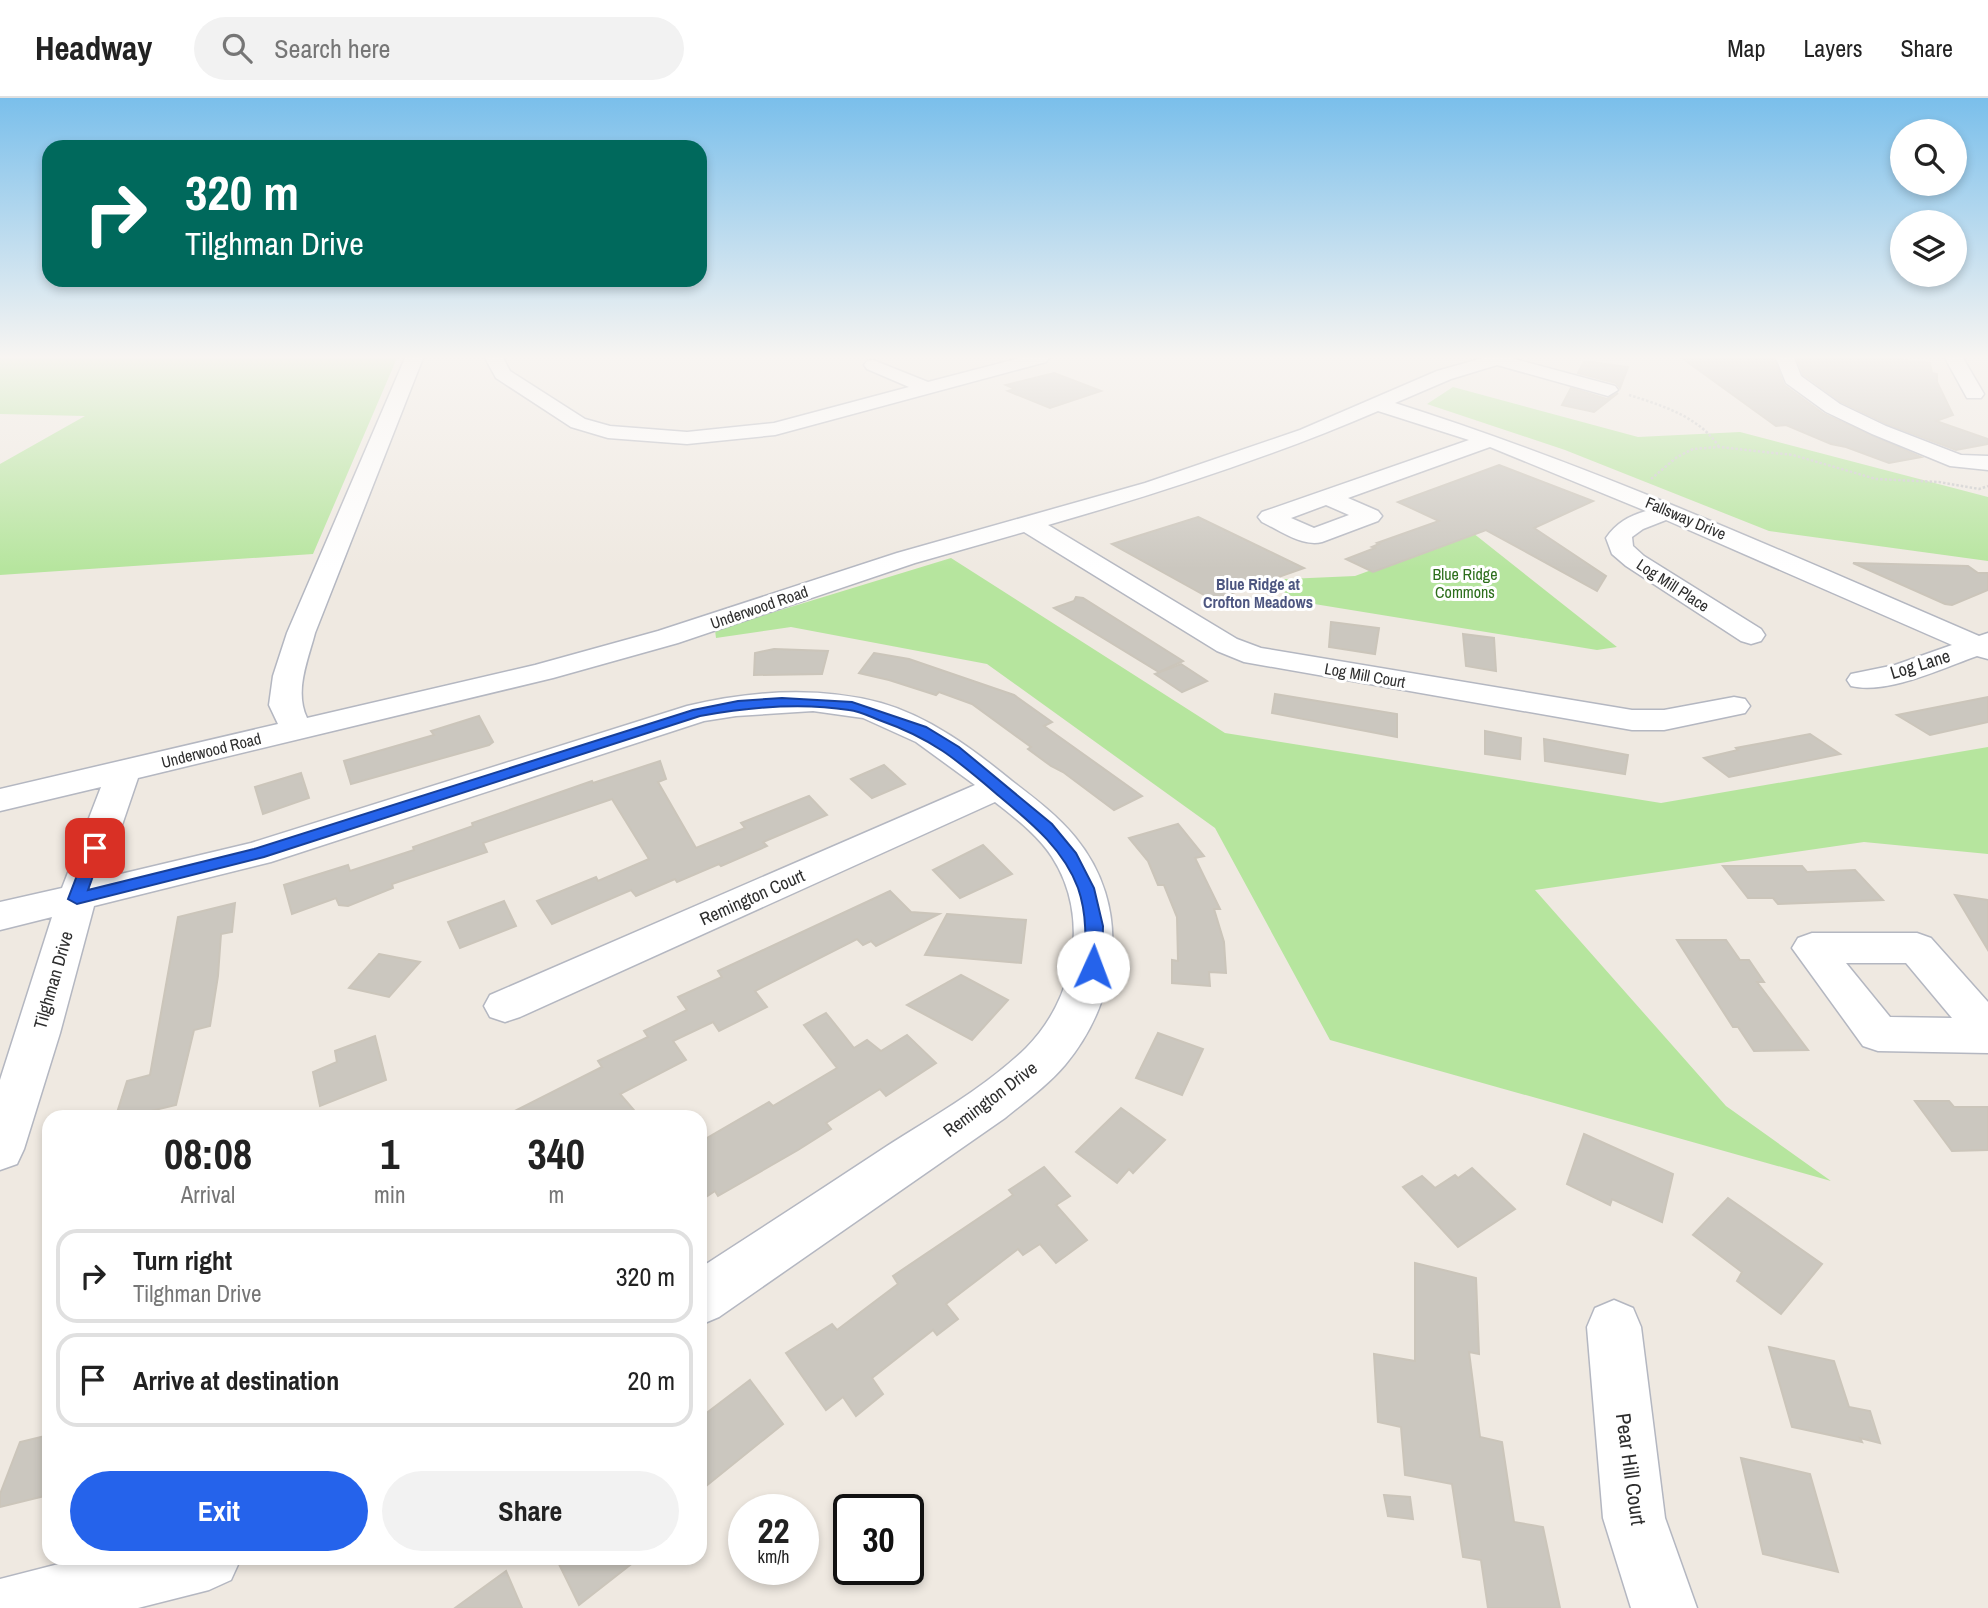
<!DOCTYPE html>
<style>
body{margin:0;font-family:"Archivo Narrow",sans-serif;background:#f2f2f2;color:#222;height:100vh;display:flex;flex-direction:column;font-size:26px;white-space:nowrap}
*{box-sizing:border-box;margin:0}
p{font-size:23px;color:#767676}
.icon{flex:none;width:38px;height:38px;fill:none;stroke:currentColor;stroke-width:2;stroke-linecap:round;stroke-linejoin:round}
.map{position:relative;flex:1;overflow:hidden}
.details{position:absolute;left:42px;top:1012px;width:665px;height:455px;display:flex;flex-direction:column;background:#fff;border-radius:21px;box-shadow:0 4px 10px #0003}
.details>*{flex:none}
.top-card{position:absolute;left:42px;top:42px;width:665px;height:147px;border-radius:21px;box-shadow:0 4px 10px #0003;background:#00695c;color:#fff;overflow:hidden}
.fabs{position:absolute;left:1890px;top:21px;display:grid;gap:14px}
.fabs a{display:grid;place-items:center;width:77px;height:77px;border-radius:50%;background:#fff;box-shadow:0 4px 10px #0003;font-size:35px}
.speed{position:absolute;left:728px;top:1396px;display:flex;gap:14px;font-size:35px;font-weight:700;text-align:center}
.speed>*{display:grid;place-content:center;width:91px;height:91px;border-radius:50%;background:#fff;box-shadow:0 4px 10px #0003;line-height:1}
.speed small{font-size:18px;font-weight:400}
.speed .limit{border:4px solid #111;border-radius:10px;background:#fff;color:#111}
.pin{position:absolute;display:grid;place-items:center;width:60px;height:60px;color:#fff;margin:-30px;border-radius:14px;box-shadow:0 4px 10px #0006}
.me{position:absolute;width:77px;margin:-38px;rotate:2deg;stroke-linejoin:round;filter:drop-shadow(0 0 5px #0008)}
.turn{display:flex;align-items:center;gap:24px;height:147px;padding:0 28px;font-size:32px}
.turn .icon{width:91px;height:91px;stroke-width:2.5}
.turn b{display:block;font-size:49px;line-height:60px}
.eta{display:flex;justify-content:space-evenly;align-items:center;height:119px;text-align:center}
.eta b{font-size:42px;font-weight:700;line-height:49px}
.primary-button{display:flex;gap:14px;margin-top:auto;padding:14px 28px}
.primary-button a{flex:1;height:80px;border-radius:42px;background:#2563eb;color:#fff;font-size:28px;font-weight:700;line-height:80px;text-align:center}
.primary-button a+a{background:#f2f2f2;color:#222}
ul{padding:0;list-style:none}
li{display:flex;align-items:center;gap:21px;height:94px;margin:0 14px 10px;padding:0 14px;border:4px solid #e0e0e0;border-radius:21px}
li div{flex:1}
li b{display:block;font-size:26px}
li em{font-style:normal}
header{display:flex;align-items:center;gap:42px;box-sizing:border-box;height:98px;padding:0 35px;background:#fff;border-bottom:2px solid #e0e0e0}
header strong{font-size:33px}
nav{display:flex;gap:38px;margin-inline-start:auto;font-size:24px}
.search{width:490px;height:63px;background:#f2f2f2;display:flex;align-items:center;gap:18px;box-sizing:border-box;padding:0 24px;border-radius:38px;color:#767676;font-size:26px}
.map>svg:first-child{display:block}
.green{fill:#b6e59e}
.building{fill:#cbc7bf;stroke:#cbc5ba;stroke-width:2}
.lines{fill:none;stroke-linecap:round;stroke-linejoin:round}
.minor-casing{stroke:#b4b7c1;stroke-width:3}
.path{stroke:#c9c9c9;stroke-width:2.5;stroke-dasharray:2.5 2;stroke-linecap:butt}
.minor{fill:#fff;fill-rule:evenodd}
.route{fill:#2563eb;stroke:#184099;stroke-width:2}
.labels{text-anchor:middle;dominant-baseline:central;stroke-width:6;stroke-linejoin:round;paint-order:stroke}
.far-street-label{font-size:16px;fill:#2e2e2e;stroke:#fff}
.far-park-label{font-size:16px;fill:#2c6e1b;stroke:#fff}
.far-neighbourhood-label{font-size:16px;font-weight:bold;fill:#4d5680;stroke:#fff}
.street-label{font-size:18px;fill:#2e2e2e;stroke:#fff}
.near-street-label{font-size:21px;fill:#2e2e2e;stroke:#fff}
</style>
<header>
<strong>Headway</strong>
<div class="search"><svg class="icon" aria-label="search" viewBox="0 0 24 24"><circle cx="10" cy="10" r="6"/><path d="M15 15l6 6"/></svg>Search here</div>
<nav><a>Map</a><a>Layers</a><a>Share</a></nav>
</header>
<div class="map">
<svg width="1988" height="1510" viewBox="0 0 1988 1510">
<rect width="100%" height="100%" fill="#efe9e1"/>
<g class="green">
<path d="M0,260H397L313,456L0,477V366L85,318L0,316Z"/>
<path d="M1453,289L1638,339L1740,334L1988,399V463L1769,433L1565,352L1427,306Z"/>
<path d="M1473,435L1617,549L1597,552L1302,504L1263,482L1355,478Z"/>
<path d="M951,460L1225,635L1661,705L1988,649V756L1864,744L1535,792L1726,1008L1831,1083L1330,942L1215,730L987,566L791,529L716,540L715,532Z"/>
</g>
<g class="building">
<path d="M1682,260H1774L1784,287L1824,316L1921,359L1889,365L1846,349L1831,346L1786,327L1776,328Z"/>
<path d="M1797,260H1889L1930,265L1932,275L1937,276V284L1953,317L1936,323L1988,341V346L1956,352L1887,326L1841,304L1803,276Z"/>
<path d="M1584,263L1628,269L1620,290L1616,285L1578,275Z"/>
<path d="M1054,275L1101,293L1050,310L1008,293L1015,291L1006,287Z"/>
<path d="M1571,290L1607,301L1618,295L1594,314L1562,307Z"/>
<path d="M1499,367L1593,403L1534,430L1606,478L1597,493L1486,432L1373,474L1346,461L1375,450L1372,449L1379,446L1377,445L1439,423L1398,404Z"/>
<path d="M1198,419L1304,470L1213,502L1112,446Z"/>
<path d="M1853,465L1968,468L1978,475H1988V492L1952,507L1945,506Z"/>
<path d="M1076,499L1083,500L1183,563L1159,574L1054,510L1074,503Z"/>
<path d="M1331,524L1379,530L1375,556L1329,549Z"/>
<path d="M1463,536L1494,540L1496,573L1466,568Z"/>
<path d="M774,551L828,553L822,576L754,577L755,555Z"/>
<path d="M874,555L909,561L1014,597L1052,624L1044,628L1142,698L1114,712L1063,674L1051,668L1028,651L1031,649L972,606L939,594L936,597L889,582L859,575Z"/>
<path d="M1181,566L1207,583L1182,594L1155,576Z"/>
<path d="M1275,596L1397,616V639L1272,615Z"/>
<path d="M1988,599V624L1930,637L1897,617Z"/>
<path d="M479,618L493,644L489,647L351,686L344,663L434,637L431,633Z"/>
<path d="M1485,633L1521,640L1520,661L1485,656Z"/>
<path d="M1810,636L1840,656L1729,679L1704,660L1738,652L1736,650Z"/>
<path d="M1544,641L1628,657L1625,676L1545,663Z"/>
<path d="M660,663L666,681L658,684L696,750L745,730L741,725L809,698L827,717L763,744L767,748L721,768L719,766L677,784L675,781L636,798L631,792L552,826L537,803L596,779L598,783L649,761L612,701L483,745L487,754L392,786L393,790L348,808L339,807L336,800L292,816L284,787L348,767L350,773L414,752L413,749L473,728L472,725L592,683L593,685Z"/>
<path d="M884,667L905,686L872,700L851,681Z"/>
<path d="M301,675L309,700L263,716L255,689Z"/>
<path d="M1178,726L1204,758L1195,760L1220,811H1214L1224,844L1226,875L1209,874L1210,888L1172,885V862L1178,863L1177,819L1164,787H1158L1148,763L1129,740Z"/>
<path d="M983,747L1012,776L960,800L933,772Z"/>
<path d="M1723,768H1802L1807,774L1855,772L1883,802L1778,806L1773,800H1748Z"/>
<path d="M890,793L911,814L939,816L876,848L871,843L863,847L857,841L755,893L767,909L719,933L713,924L673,943L686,962L620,996L639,1018H505L602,969L598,963L648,939L644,933L687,912L678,899L722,879L718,873Z"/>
<path d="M1955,797L1988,802V852Z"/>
<path d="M504,803L516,828L460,850L448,824Z"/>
<path d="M235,805L232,834L221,836L218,878L210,928L194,932L176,1007L130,1018H116L127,983L150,977L178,819Z"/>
<path d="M947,816L1026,822L1021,865L925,857Z"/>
<path d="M1677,842H1726L1740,862H1749L1764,884H1757L1808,952L1754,953L1738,929H1733Z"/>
<path d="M379,856L420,864L389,899L349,890Z"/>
<path d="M961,877L1008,902L972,942L907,907Z"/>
<path d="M826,915L854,950L867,942L881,953L907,937L936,965L886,998L880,991L826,1025L831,1031L798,1052L718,1098L715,1093L700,1103V1044L769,1004L773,1008L837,970L804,927Z"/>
<path d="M1158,935L1203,951L1182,997L1136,980Z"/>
<path d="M375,938L386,982L320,1008L313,974L337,964L335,953Z"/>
<path d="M1915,1003H1949L1954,1009H1988V1052L1952,1053Z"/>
<path d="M1121,1010L1165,1042L1133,1075L1129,1071L1117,1085L1076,1054Z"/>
<path d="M1584,1036L1673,1076L1662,1124L1612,1101L1610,1107L1567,1086Z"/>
<path d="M1044,1069L1070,1098L1056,1107L1087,1142L1056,1165L1040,1146L1023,1157L1018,1151L946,1206L958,1221L937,1237L933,1232L872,1280L883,1296L856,1318L843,1299L826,1312L786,1255L832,1226L837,1232L898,1186L893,1178L1013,1097L1009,1092Z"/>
<path d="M1472,1070L1515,1111L1458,1149L1403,1089L1422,1078L1435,1090L1455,1077L1458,1080Z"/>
<path d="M1728,1100L1822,1166L1781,1216L1737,1183L1742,1174L1693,1137Z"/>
<path d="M1415,1165L1476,1180L1479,1256L1469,1254L1480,1339L1502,1344L1514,1424L1543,1429L1560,1510H1488L1481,1462L1463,1459L1452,1386L1405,1377L1401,1329L1378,1324L1374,1256L1415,1263Z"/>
<path d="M1769,1249L1834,1263L1849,1309L1870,1313L1880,1345L1860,1340L1862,1344L1792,1329Z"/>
<path d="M750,1282L783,1326L700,1393V1320Z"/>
<path d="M49,1337V1397L0,1409V1396L20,1344Z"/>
<path d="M1741,1360L1810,1376L1838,1474L1763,1456Z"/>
<path d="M1384,1397L1410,1399L1413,1421L1388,1418Z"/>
<path d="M556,1460H639L579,1507Z"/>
<path d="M506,1473L522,1510H455Z"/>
</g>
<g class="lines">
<g class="minor-casing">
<g id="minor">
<path d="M405,260H423L315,535C308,562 294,593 307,620L535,567L658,533L897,455L1145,385L1300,332L1437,273L1483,260H1511L1615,288L1618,292L1608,298L1497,267L1451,281L1395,305C1596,369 1786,455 1979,538L1988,535V561L1977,558C1943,570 1887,597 1851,588L1847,582L1851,576L1895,567L1952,547L1666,422L1643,431L1632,439L1633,448L1644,458L1761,531L1765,537L1761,543L1751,546L1741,543L1626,468L1612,456L1606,440C1616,425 1629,418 1646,413L1490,349L1348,400L1378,413L1382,418L1378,423L1322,444C1302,449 1279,432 1262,424L1258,419L1262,414L1469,342L1378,313C1271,359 1160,395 1048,427L1237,541L1261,550L1632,612H1664L1734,599L1745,601L1750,608L1745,615L1664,632H1632L1244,564L1217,553L1024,434L915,465L678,545L553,580L138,680L104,780L251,745L687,608C750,593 818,588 881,605C930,619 973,651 1012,683C1034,700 1057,717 1075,739C1132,808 1120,901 1065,967C1048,987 1026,1003 1005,1020L719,1219L700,1227V1170C762,1130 825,1089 887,1048C934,1018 986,989 1026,950C1075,901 1091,819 1052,759C1038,737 1015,720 995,704L520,919L505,924L490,919L484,908L490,897L975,687L916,644L863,620L813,613L736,618L704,623L271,764L94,808L60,935L24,1051L17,1066L0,1072V982L52,819L0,832V804L62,790L101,689L0,713V691L278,626L269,607L273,578L287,535ZM1326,407L1349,417L1314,430L1291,420Z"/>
<path d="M485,260H503L510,273L585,321L610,328L687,334L774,325L909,289L867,271L864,267L867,263L873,262L928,284L1020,260H1049L1046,264L775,337L687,346L608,340L571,329L496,280Z"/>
<path d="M1776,260H1794L1801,278L1840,306L1886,328L1961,357L1988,358V372L1950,368L1872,336L1826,314L1786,285Z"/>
<path d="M1945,260H1963L1984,296L1981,300H1967Z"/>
<path d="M1812,835H1917L1931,840L1988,904V955L1878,953L1863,948L1792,850L1798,840ZM1846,865H1906L1952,920L1890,919Z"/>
<path d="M1614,1202L1633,1210L1641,1229L1665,1420L1697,1510H1631L1603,1420L1587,1229L1595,1210Z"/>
<path d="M82,1460H241L231,1482L209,1492L138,1510H0V1481Z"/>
</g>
</g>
<g class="path">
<path d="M1629,297C1661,307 1700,319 1719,349"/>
<path d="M1651,381L1677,359L1693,351L1719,349L1793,357L1876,381L1939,384L1979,391L1988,388"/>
</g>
<use href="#minor" class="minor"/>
</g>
<linearGradient id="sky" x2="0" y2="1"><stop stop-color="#7abfeb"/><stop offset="0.55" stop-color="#f8f5f2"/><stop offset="1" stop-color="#f8f5f2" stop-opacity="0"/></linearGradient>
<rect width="1988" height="471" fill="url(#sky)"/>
<path class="route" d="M782,600L852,604L926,629L959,649L1052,726L1076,755L1094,790L1103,828L1102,869L1100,873H1087L1084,869C1086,842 1087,816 1078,790C1063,750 1030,724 999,698C956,661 933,641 879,622C869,618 859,613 849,612C799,604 749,609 700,618L264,759L77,806L68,801L89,746H101L103,750L88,792L254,751L693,612L738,603Z"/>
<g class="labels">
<g class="far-street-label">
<text transform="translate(1686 420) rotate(23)">Fallsway Drive</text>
<text transform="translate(1673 487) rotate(33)">Log Mill Place</text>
<text transform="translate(759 509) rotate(-19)">Underwood Road</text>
<text transform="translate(1365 577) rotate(10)">Log Mill Court</text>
<text transform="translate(211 652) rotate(-14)">Underwood Road</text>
</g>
<g class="far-park-label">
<text x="1465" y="476">Blue Ridge<tspan x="1465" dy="18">Commons</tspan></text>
</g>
<g class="far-neighbourhood-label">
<text x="1258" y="486">Blue Ridge at<tspan x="1258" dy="18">Crofton Meadows</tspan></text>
</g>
<g class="street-label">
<text transform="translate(1920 566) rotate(-17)">Log Lane</text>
<text transform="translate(752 799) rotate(-24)">Remington Court</text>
<text transform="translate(53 882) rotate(-74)">Tilghman Drive</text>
<text transform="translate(990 1001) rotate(-37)">Remington Drive</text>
</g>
<g class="near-street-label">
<text transform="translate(1631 1371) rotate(82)">Pear Hill Court</text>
</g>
</g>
</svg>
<div class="fabs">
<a><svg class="icon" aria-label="search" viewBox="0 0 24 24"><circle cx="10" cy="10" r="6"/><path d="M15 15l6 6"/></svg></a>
<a><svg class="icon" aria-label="layers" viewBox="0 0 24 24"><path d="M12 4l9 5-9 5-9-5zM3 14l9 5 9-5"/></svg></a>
</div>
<div class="speed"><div>22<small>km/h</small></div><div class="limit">30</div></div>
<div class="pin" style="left:95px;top:750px;background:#d93025"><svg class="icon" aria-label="arrive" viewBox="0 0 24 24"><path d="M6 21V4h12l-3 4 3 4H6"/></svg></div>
<svg class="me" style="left:1093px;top:869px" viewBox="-20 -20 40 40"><circle r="19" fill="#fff"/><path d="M0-13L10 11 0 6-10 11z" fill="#2563eb"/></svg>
<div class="top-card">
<div class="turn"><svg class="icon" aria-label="right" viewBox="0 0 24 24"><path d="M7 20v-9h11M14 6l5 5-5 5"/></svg><div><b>320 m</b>Tilghman Drive</div></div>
</div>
<section class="details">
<div class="eta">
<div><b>08:08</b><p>Arrival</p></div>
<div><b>1</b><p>min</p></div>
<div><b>340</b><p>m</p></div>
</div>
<ul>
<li><svg class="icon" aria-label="right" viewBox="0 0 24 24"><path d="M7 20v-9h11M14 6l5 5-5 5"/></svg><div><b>Turn right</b><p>Tilghman Drive</p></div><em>320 m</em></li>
<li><svg class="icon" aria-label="arrive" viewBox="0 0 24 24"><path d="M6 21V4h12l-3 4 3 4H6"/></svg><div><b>Arrive at destination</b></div><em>20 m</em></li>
</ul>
<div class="primary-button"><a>Exit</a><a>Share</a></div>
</section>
</div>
